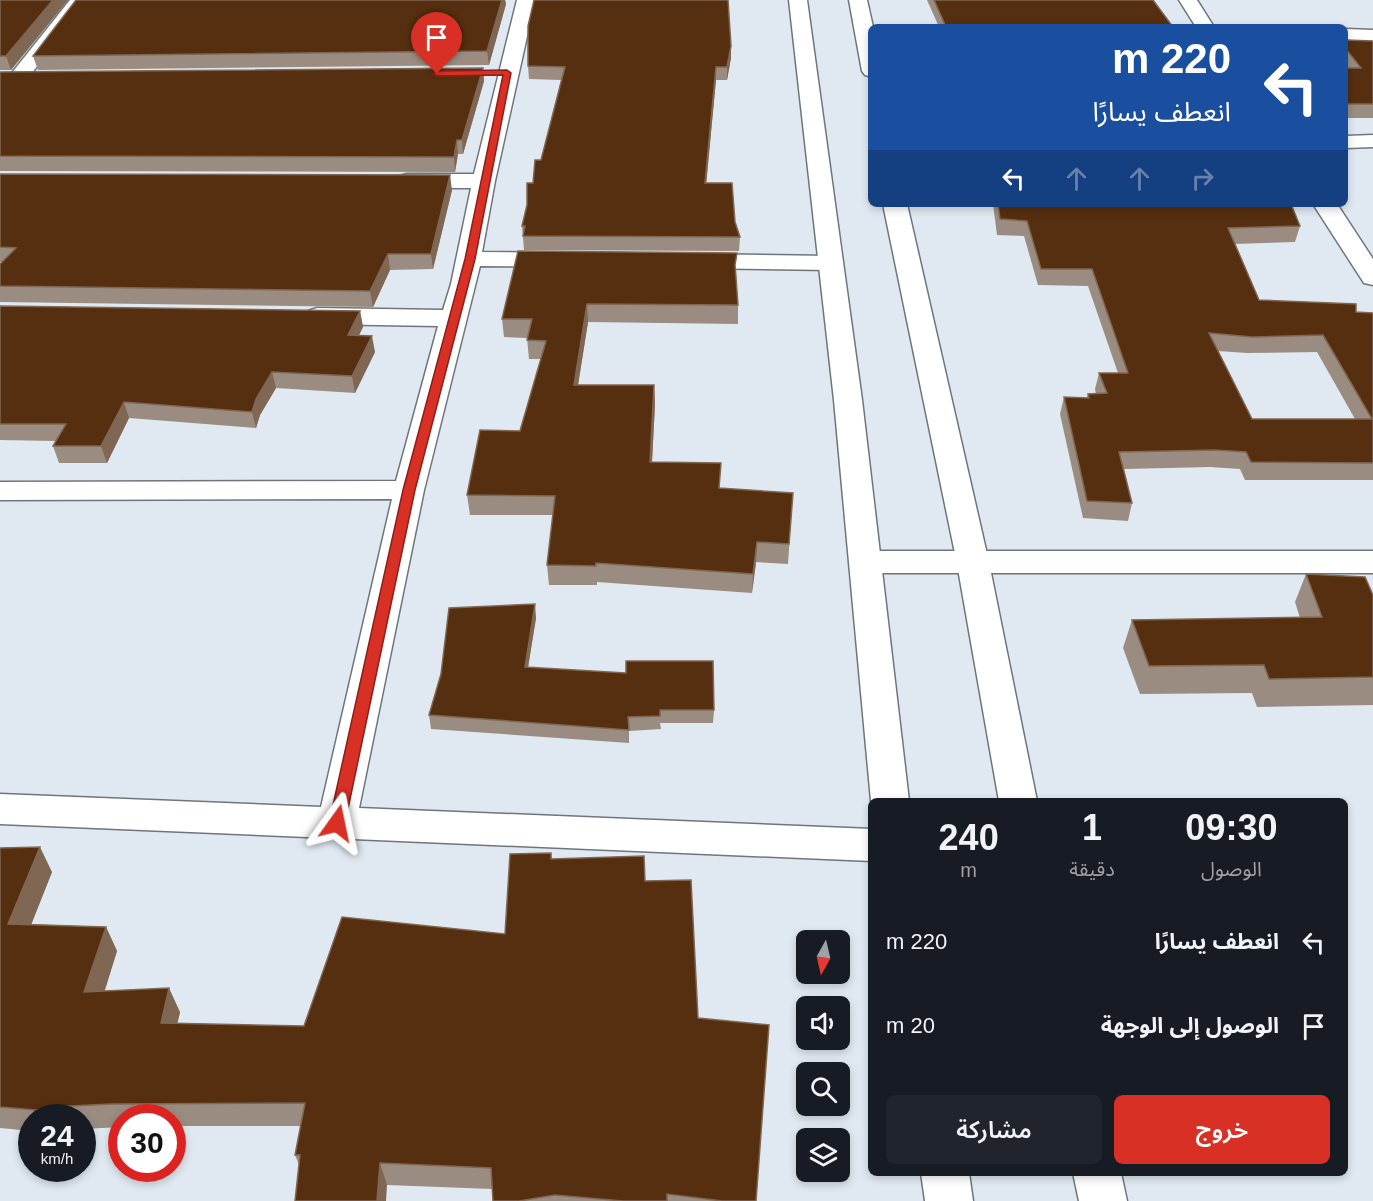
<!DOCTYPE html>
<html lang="ar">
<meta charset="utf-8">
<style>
body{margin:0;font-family:Arial,"Noto Sans Arabic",sans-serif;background:#20242c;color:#f1f3f6;direction:rtl;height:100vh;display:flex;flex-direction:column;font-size:22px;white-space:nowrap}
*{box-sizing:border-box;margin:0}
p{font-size:20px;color:#9ea1a6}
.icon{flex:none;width:33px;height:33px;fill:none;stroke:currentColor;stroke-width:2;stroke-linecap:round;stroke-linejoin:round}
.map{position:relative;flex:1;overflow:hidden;direction:ltr}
.panel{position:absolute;left:868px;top:798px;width:480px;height:378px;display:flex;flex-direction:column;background:#171b24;border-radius:9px;box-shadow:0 3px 9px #0003;direction:rtl}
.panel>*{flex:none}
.top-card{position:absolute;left:868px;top:24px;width:480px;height:183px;border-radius:9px;box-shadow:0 3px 9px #0003;direction:rtl;background:#1a4fa0;color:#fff;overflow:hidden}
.needle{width:39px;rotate:188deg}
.controls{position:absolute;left:796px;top:930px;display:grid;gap:12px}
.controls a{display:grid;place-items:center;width:54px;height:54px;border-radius:9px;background:#171b24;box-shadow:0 3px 9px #0003;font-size:30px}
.speed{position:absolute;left:18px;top:1104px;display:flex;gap:12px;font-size:30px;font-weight:700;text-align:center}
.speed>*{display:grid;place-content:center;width:78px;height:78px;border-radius:50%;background:#171b24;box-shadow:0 3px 9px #0003;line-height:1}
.speed small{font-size:15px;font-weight:400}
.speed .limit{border:9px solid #d22;background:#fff;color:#111}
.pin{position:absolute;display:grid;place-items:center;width:51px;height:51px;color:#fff;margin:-62px -26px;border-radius:50% 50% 50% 0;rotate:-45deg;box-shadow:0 0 6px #0007}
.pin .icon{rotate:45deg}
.me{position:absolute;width:66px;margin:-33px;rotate:12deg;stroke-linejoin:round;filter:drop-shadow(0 0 4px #0008)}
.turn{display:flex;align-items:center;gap:21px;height:126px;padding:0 18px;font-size:27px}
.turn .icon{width:78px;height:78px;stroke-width:2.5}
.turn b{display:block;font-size:42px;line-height:51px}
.lanes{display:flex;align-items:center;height:57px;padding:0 18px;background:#0003;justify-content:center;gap:30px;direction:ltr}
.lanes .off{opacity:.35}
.eta{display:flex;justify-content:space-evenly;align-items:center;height:102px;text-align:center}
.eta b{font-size:36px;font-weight:600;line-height:42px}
.primary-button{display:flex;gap:12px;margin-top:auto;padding:12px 18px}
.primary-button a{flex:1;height:69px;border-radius:9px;background:#d93025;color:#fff;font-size:24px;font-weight:600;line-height:69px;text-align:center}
.primary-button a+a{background:#20242c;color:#f1f3f6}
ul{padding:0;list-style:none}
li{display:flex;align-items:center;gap:18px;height:84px;padding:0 18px}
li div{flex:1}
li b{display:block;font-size:22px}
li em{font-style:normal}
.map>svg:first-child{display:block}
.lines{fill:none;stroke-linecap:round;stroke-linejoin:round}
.minor-casing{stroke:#6e767c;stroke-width:3}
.major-casing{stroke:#6e767c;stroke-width:3}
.minor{fill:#fff;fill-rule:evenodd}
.major{fill:#fff;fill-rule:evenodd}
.wall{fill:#9a8c80;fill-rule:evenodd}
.shaded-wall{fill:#7f6753}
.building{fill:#552f0f;stroke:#7f6753;stroke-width:1.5;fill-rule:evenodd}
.route{fill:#d93025;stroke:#8d1f18;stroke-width:1.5}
</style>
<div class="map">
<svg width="1373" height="1201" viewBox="0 0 1373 1201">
<rect width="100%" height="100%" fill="#e0e9f1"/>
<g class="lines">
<g class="minor-casing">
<g id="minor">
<path d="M70,0H88L25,82H11L8,78L11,74Z"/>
<path d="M517,0H535L495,181L482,252L561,253L570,255L573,260L570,265L561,267L480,266L424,490L359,808L872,829V861L0,824V794L321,807L392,499L0,500V482L396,481L438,326L317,324L308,321L304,316L308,311L317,308L443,310L451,284L471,188H407L399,186L396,181L399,176L407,174H474Z"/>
<path d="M1179,0H1197L1214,27H1196Z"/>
<path d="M1346,29L1373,30V42L1346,41Z"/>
<path d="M1373,135V147L1346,148V136Z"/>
<path d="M1313,204H1337L1373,259V285L1364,283Z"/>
<path d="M691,254L830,256L839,258L842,263L839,268L830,270L691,268L682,266L679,261L682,256Z"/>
<path d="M866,551H1373V573H866L855,569L850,562L855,555Z"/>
</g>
</g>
<g class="major-casing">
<g id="major">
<path d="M789,0H807L862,400L909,801H871L834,400Z"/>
<path d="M849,0H867L873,27L872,77L865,75L862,71Z"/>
<path d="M883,204H907L989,563L1037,801H999L957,563Z"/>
<path d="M921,1173H969L973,1201H925Z"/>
<path d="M1073,1173H1121L1127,1201H1079Z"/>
</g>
</g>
<use href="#minor" class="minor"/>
<use href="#major" class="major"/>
</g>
<g class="wall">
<path d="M0,0H68L11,70H0Z"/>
<path d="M76,0H505L506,4L489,65L38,70L33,56Z"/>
<path d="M927,0H1153L1173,27H939Z"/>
<path d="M1346,40L1373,41V118H1346Z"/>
<path d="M731,46V58L727,80H716L706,183L735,222L740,237L739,251L524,250L522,226L533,183L541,160L561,80L529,79L528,66Z"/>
<path d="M483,68L484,81L463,154H458L455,172L0,171V72Z"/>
<path d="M0,174L452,190L433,269L390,270L373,307L0,302V264L2,262H0Z"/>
<path d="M993,204H1291L1300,226L1295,242L1235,244L1259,300L1356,312L1373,313V480H1245L1240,469L1210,467L1124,469L1132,503L1128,521L1083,518L1060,414L1064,397L1087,398L1088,394H1096L1095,389L1099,373H1118L1088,286L1038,285L1024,236L997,235ZM1218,351L1247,353L1317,352L1355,419H1252Z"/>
<path d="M736,271L738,305V324L588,322L578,385H654L655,404L652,462L720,488L793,493L788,564L756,562L752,593L597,582V585H549L547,565L553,515H470L467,495L520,431L541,359H529L527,338L504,337L502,319Z"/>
<path d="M0,306L360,311L363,327L359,335L375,352L355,393L276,388L260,415L256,428L129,418L107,463H59L53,446L56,441L0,440Z"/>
<path d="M1306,574L1373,595V705L1257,707L1252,693L1140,694L1123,648L1132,620L1300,618L1295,602Z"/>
<path d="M536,618L528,667L714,710L713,723H660L661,729L629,731V743L431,729L429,715Z"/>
<path d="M0,848L52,872L31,924L106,927L117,951L104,991L180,1012L177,1024L304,1026L505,934L551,853L552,859L645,881L698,1018L756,1201H493L492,1189L387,1185L299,1165L295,1155L301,1126H172V1118H122V1127L82,1129V1118H32V1131L0,1128Z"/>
</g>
<g class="shaded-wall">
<path d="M53,0H68L11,70L6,56Z"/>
<path d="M502,0H505L506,4L489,65L487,51Z"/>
<path d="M731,46V58L727,80V67Z"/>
<path d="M716,67V80L705,197V183Z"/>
<path d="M483,68L484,81L463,154L462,140Z"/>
<path d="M457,140L458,154L455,172L454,157Z"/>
<path d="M450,175L452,190L433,269L431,254Z"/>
<path d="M388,254L390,270L373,307L370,291Z"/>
<path d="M587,304L588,322L575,404L574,385Z"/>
<path d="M360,311L363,327L351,351L348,335Z"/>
<path d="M372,336L375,352L355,393L352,376Z"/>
<path d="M272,372L276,388L260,415L256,428L252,412L256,399Z"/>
<path d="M654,385L655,404L651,481L650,462Z"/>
<path d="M124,402L129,418L107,463L101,446Z"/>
<path d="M757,542L756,562L752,593L753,574Z"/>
<path d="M535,604L536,618L526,680L525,667Z"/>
<path d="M40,847L52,872L22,948L8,924Z"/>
<path d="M106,927L117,951L97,1016L84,992Z"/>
<path d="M169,988L180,1012L172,1047L161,1023Z"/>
<path d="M50,1107L56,1118H52L48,1111Z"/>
<path d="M380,1163L387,1185L386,1201H377Z"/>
</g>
<g class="building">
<path d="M0,0H53L6,56H0Z"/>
<path d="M76,0H502L487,51L33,56Z"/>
<path d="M534,0H728L731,46L727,67H716L705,183H732L735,222L740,237L523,236L525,226H522L527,205V183H533L535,160H541L565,67L528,66V26Z"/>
<path d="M934,0H1153L1173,27H946Z"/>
<path d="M1346,40L1373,41V104H1346V68H1361L1346,49Z"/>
<path d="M483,68L462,140H457L454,157L0,156V72Z"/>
<path d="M0,174L450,175L431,254H388L370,291L0,286V264L16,248L0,247Z"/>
<path d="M998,204H1291L1300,226L1228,228L1259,300L1356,304V312L1373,313V463L1251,462L1246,452L1215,450L1119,452L1132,503L1087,501L1064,397L1089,398L1088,394L1107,393L1099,373H1128L1092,269H1041L1027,221L1000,219ZM1209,333L1252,337L1323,335L1372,419H1252Z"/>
<path d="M518,251L737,253L735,265L738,305L587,304L574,385H654L650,462L721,463L719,488L793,493L789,544L757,542L753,574L596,563V566L547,565L555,496L467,495L480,430L520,431L546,341L527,340L532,319H502Z"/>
<path d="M0,306L360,311L348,335L372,336L352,376L272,372L256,399L252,412L124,402L101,446H53L66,424H0Z"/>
<path d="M1306,574L1365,577L1373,595V677L1269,679L1264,665L1149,666L1132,620L1322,617Z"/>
<path d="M535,604L525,667L626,673V661H713L714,710H660V716L628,717L629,730L429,715L441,674L449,608Z"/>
<path d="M40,847L8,924L106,927L84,992L169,988L161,1023L304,1026L342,917L505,934L510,854L551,853V859L644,856L645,881L691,880L698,1018L769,1025L756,1201H722L667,1194V1201H623L555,1195L519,1201H493L491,1168L380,1163L377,1201H295L300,1155H295L305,1103L111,1104L50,1107L48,1111L0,1107V848Z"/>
</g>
<path class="route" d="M507,70L511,73L475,259L415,490L345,823L342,828L337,830L331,828L329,823L403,490L465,259L503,75L437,76L433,74L437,71Z"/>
</svg>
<div class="controls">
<a><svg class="needle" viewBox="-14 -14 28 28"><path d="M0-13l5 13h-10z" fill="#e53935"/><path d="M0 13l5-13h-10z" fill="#9ea1a6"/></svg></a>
<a><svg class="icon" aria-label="sound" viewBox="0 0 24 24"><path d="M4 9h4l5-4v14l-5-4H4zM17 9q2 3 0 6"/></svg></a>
<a><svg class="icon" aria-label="search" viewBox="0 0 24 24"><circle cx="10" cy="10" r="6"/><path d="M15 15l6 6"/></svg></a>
<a><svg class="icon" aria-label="layers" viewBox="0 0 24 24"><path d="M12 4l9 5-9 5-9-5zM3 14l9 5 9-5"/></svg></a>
</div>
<div class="speed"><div>24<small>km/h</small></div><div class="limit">30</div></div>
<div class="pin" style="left:437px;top:74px;background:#d93025"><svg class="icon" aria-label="arrive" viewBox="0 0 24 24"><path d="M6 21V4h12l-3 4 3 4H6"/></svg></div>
<svg class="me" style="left:337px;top:823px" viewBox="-20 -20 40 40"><path d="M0-17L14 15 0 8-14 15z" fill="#d93025" stroke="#fff" stroke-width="4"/></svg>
<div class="top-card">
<div class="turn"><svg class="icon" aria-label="left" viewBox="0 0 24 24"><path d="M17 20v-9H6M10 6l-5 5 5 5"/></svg><div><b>220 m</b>انعطف يسارًا</div></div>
<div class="lanes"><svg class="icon" aria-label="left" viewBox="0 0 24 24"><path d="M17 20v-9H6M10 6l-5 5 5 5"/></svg><svg class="icon off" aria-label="ahead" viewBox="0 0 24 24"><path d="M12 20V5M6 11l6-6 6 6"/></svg><svg class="icon off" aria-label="ahead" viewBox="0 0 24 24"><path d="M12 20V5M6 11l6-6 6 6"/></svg><svg class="icon off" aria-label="right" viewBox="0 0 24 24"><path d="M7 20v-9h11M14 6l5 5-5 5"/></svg></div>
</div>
<section class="panel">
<div class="eta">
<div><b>09:30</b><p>الوصول</p></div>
<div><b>1</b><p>دقيقة</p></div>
<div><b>240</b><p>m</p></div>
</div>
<ul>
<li><svg class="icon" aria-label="left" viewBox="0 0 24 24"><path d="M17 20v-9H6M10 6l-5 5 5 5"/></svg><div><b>انعطف يسارًا</b></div><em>220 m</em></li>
<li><svg class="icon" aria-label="arrive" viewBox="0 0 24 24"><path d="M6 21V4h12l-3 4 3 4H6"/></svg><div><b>الوصول إلى الوجهة</b></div><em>20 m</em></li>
</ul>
<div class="primary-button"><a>خروج</a><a>مشاركة</a></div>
</section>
</div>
